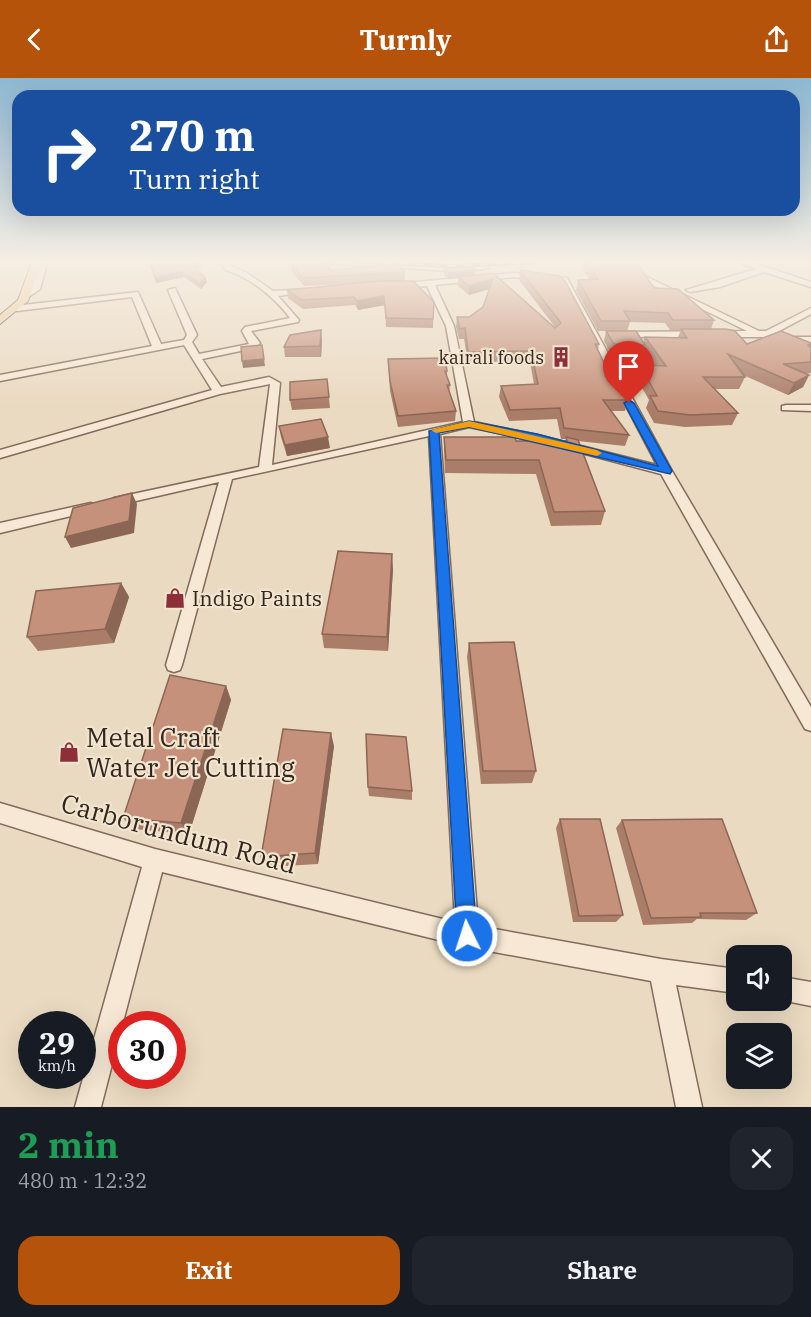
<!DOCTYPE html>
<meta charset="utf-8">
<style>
body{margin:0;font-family:"IBM Plex Serif",serif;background:#20242c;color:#f1f3f6;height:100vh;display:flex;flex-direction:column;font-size:22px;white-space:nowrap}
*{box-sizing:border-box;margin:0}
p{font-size:20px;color:#9ea1a6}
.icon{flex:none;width:33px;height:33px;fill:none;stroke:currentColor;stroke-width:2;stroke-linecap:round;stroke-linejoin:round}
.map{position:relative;height:1029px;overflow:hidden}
.side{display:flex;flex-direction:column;background:#171b24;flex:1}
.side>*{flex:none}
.guide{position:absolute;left:12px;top:12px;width:788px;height:126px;border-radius:18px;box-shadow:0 6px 24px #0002;background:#1a4fa0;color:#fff;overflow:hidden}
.buttons{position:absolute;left:726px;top:867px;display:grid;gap:12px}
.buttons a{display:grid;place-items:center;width:66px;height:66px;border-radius:12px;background:#171b24;box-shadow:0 6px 24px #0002;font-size:30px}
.speed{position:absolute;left:18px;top:933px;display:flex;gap:12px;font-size:30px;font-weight:700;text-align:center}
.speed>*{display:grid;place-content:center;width:78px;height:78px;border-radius:50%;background:#171b24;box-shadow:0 6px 24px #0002;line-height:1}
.speed small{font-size:15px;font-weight:400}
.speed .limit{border:9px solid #d22;background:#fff;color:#111}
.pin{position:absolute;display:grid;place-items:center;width:51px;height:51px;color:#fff;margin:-62px -26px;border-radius:50% 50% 50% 0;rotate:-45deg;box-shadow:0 0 6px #0007}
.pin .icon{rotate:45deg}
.me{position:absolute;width:66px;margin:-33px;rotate:356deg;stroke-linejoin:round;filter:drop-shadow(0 0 4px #0008)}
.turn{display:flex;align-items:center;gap:21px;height:126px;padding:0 18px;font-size:27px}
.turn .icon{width:78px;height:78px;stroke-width:2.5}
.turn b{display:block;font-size:42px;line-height:51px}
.round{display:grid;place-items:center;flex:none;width:63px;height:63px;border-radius:18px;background:#20242c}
.head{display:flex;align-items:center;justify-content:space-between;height:102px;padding:0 18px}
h1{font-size:36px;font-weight:700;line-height:45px;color:#1e9e55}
.primary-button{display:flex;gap:12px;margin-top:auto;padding:12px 18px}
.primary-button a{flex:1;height:69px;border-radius:18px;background:#b45309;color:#fff;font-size:24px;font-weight:700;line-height:69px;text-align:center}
.primary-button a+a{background:#20242c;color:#f1f3f6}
header{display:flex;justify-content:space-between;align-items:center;height:78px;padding:0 18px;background:#b45309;color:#fff;font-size:27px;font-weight:700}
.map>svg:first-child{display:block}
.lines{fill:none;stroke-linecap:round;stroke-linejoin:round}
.minor-casing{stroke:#826b5a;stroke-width:3}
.major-casing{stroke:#503b2e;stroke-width:2}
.minor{fill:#f6e8d4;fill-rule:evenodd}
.major{fill:#ebca9b;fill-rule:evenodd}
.rail-casing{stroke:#33261d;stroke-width:4}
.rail{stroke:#f2e5d0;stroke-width:2;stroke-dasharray:8;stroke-linecap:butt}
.wall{fill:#aa7d69}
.shaded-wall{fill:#8b6655}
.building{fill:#c6917a;stroke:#8b6655;stroke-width:1.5}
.route{fill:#1a73e8;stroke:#114b97;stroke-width:1.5}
.slow{fill:#f59e0b}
.labels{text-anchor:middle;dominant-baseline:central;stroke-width:4.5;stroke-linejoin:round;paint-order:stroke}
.far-poi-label{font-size:18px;fill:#33261d;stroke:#f2e5d0;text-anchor:end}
.poi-label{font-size:21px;fill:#33261d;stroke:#f2e5d0;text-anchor:start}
.near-poi-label{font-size:26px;fill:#33261d;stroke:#f2e5d0;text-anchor:start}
.near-street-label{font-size:26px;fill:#33261d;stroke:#f2e5d0}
</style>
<header><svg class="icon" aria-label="back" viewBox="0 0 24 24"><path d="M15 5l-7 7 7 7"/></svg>Turnly<svg class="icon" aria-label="share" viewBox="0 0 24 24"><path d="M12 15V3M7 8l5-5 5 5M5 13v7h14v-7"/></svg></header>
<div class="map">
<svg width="811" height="1029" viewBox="0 0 811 1029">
<rect width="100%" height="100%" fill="#eadac1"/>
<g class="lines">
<g class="minor-casing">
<g id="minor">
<path d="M36,184L47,186L40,211L30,218H24V214L32,210L39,187Z"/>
<path d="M221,184H229L231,188L247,195L273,213L308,211L312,213L278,218L299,242L298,244L251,253L260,265L255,270L202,281L221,309L269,299L280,305L272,387L463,344L446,248L427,208L397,210L393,208L394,206L514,195L567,200L672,393L811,629V653L805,651L661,396L536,363L469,349L440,356L478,848L661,881L736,891V915L676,907L702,1029H676L651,903L467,869L162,794L101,1029H75L142,789L0,745V725L155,771L455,844L429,358L232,401L182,587L180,592L174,594L168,592L166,587L219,404L114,428L108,424L114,420L259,389L270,306L220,316L0,380V372L212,312L184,267L0,303V297L152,268L132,219L17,233L14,232V228L138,214L161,266L184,262L187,257L168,212L175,210L197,257L192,264L199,276L249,266L242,253L245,249L290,240C276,221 249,198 225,192ZM514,199L561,204L657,387L537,357L474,344L454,248L435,207Z"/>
<path d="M313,184L464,190L481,188L479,184H487L489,190L464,194Z"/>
<path d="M739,184H751L811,204V209L764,194L720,209L690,214L686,212L756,191Z"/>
<path d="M645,198L759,253H766L811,230V236L768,259H616L614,257L619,254L747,253L642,202Z"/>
<path d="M795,259H811V265L792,264L790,262Z"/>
<path d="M786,327H811V333L782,332V328Z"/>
<path d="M91,425L98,429L96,432L0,455V445Z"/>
<path d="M782,899L811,904V928L781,922Z"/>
</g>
</g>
<g class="major-casing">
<path id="major" d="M32,184H42L28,223L0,246V237L18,222Z"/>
</g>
<use href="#minor" class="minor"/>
<use href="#major" class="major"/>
<g class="rail-casing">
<path id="rail" d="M368,184L453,188L533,184"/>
</g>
<use href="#rail" class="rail"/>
</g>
<g class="wall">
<path d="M584,184H636L654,210L714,242L711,251L747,266L811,265V295L805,296L809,297L803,309L788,317L743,297L745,299L739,311H714L738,335L732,347L685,349L654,345L646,330L649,322L636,299L640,287H654L643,272L641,277H611L604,263L606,253L643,264L645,259H678L681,252H670L665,245L630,244L627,253H598L576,212L578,202H590L583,192Z"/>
<path d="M150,185H200L201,190L196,192L205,199L207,204L201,211L184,199L156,205Z"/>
<path d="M291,185L331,192L405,194V203L434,224L433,250L386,249L385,227L358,232L355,227L303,231L288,220L287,212L345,206L304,208L292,194Z"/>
<path d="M444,191L475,197L555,249L519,202L520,192L599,266L598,272L609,295L628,322L625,333H611L629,357L625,368L578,363L605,433L601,447L551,448L536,396L445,395L444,372V359L516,363H566V361H561L557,341L509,343L499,319L501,308L534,306L530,284H468L464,261H459L456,249L457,239H469L483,229L490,211L469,217L458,208V199L448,201L444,197Z"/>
<path d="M322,262L321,279H285L284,269Z"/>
<path d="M388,281L447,293V299L450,307L449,315L456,333L455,343L398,349L390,313Z"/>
<path d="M327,301L330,330L292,332L290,322Z"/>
<path d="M279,348L330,370L287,378L281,359Z"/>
<path d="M393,491L388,573L324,570L322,556Z"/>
<path d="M121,505L129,519L114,565L38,573L27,559Z"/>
<path d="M469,565L536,693L532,705L481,706L467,579Z"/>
<path d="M226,608L231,622L189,756L133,751L123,740Z"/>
<path d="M334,668L318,786L267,789L261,779Z"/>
<path d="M368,709L412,713V722L369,718Z"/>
<path d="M560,741L623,837L616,844H573L556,750Z"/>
<path d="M622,742L757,835L746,842L697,841L692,845L643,847L616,750Z"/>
</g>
<g class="shaded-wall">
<path d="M200,185L201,190L193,193L191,187Z"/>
<path d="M475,191V197L448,201V195Z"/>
<path d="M182,193L184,199L156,205L155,200Z"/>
<path d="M205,199L207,204L201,211L200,206Z"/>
<path d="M493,201L492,210L469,217V208Z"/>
<path d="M384,218L385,227L358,232L357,223Z"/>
<path d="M321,252L322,262L321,279L320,268Z"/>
<path d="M262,267L265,288L243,290L242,283Z"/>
<path d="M809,297L803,309L788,317L794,305Z"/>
<path d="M328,359L330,370L287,378L285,367Z"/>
<path d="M132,415L137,426L134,455L71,470L65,459Z"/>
<path d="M392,476L393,491L388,573L387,559Z"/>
<path d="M121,505L129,519L114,565L105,551Z"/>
<path d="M226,608L231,622L189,756L181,745Z"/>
<path d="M331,655L334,668L318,786L315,775Z"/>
</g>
<g class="building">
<path d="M154,184H198L200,185L191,187L205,199L200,206L182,193L155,200L150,185Z"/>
<path d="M303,184H324L331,192L397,186L405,194L303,200L291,185Z"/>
<path d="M585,184H636L654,210L678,211L714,242H673L668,235L624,233L630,243H601L578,202L598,201Z"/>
<path d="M473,189L475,191L448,195L444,191Z"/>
<path d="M520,192L559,198L565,203L599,266H595L609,295H613L628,322H603L629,357L564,350L560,330L510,332L501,308L538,306L531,273L468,274L465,250L460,251L457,239H469L483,229L493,201L469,208L458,199L493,195L555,250L561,245Z"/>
<path d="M380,203H413L434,224L433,241L386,240L384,218L357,223L354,219L302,222L287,212Z"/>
<path d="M681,251H726L735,253L747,266L781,253L811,265V266L808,267L811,270V284L783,286L809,297L794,305L728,276L745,299H703L738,335L690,337L658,333L650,318H657L640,287L666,288L645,259L687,260Z"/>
<path d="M321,252L320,268L284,269L290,257Z"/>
<path d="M606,253H636L645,267L614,266Z"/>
<path d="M262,267L264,281L242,283L241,269Z"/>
<path d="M445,280L447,293H445L450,307H447L456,333L398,338L390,303L388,281Z"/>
<path d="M327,301L329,319L290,322V304Z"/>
<path d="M321,341L328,359L285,367L279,348Z"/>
<path d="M444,359H515L516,363H567L566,359L578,362L605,433L554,434L539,382H446Z"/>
<path d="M132,415L129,443L65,459L73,430Z"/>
<path d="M338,473L392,476L387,559L322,556Z"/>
<path d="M121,505L105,551L27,559L36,513Z"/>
<path d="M514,564L536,693H483L469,565Z"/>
<path d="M170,597L226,608L181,745L123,740Z"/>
<path d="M283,651L331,655L315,775L261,779Z"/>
<path d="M366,656L406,659L412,713L368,709Z"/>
<path d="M560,741H600L623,837L579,838Z"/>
<path d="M722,741L757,835H700L701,839L651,840L622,742Z"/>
</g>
<linearGradient id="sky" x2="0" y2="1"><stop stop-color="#8db8d3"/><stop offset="0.56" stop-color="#f6eee3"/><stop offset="1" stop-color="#f6eee3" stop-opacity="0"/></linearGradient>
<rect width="811" height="328" fill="url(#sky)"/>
<path class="route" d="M629,322L634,325L672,393L670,396L469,349L439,355L477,858L474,865L467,868L460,865L457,858L429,353L469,343L537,356L658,388L624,325Z"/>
<path class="slow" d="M469,343L597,372L602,375L597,378L469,349L436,355L431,352Z"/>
<defs>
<g id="building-bare" transform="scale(1.62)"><path d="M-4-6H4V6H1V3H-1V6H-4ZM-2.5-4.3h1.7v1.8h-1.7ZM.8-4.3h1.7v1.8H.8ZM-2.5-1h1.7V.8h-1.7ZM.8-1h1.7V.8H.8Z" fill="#8d2f39" stroke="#f2e5d0" stroke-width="2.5" paint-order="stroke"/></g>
<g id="shop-bare" transform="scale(1.62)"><path d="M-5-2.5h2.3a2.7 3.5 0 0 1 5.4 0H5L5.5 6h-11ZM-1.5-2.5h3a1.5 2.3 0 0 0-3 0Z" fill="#8d2f39" stroke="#f2e5d0" stroke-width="2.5" paint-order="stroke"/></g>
</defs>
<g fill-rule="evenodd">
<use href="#building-bare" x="561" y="279"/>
<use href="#shop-bare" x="175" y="520"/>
<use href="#shop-bare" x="69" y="674"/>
</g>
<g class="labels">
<g class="far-poi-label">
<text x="544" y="279">kairali foods</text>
</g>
<g class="poi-label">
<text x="192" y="520">Indigo Paints</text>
</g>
<g class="near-poi-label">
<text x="86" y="659">Metal Craft<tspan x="86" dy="30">Water Jet Cutting</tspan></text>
</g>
<g class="near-street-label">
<text transform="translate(179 755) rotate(15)">Carborundum Road</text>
</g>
</g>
</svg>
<div class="buttons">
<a><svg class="icon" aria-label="sound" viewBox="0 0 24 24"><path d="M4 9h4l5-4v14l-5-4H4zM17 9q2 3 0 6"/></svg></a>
<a><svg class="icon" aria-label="layers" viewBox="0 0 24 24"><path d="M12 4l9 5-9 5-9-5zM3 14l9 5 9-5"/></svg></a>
</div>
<div class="speed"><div>29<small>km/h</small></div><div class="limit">30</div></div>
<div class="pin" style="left:629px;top:325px;background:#d93025"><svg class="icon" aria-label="arrive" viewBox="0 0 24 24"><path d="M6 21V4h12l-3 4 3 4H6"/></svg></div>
<svg class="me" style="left:467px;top:858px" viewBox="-20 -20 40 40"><circle r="17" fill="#1a73e8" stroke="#fff" stroke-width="3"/><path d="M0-11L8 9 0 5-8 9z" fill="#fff"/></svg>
<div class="guide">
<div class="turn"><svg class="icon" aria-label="right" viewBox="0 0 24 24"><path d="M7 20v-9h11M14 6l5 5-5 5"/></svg><div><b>270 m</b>Turn right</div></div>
</div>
</div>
<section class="side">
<div class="head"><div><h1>2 min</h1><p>480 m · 12:32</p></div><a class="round"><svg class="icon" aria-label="close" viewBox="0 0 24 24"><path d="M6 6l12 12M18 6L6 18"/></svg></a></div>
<div class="primary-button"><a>Exit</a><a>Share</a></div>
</section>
